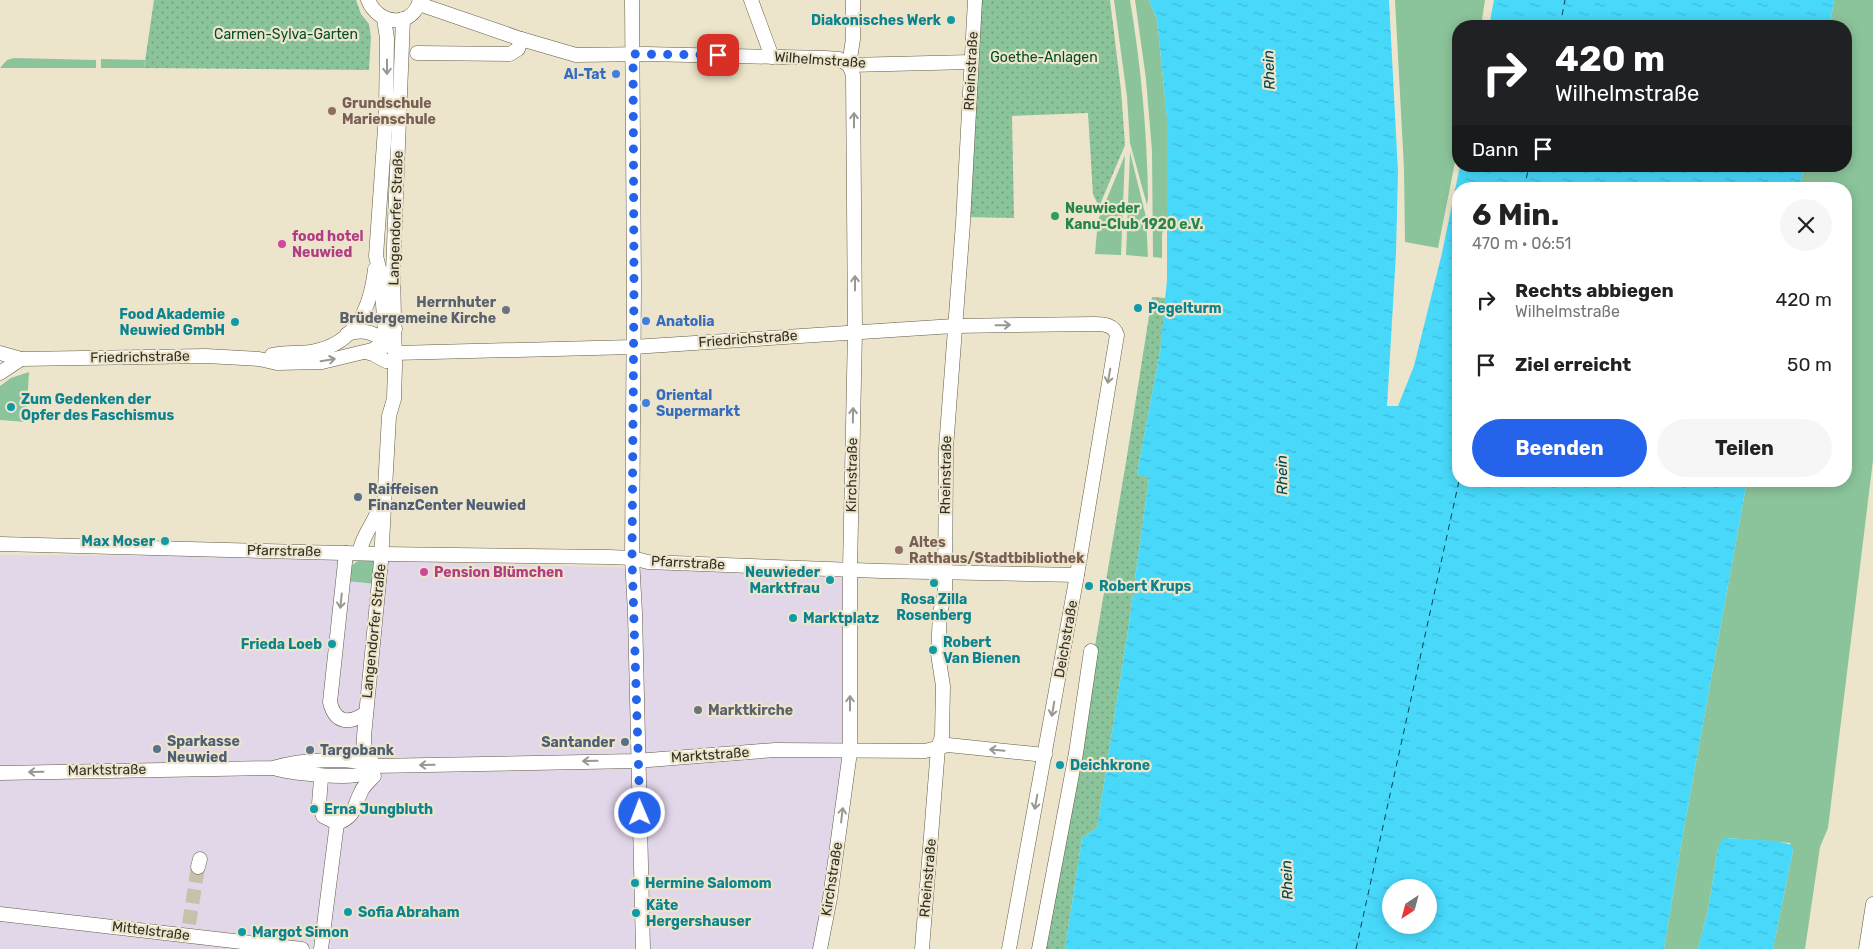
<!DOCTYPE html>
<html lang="de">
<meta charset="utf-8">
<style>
body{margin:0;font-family:Rubik,sans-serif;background:#f6f6f6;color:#222;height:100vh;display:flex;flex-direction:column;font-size:19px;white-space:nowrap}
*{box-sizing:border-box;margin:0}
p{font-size:16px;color:#767676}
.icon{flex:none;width:28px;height:28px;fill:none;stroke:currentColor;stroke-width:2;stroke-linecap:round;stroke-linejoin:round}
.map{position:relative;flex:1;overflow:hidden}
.drawer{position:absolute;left:1452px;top:182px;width:400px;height:305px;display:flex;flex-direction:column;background:#fff;border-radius:20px;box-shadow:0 2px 12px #0003}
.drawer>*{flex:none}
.banner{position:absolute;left:1452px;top:20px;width:400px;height:152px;border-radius:20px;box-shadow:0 2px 12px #0003;background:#202124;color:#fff;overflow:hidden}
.needle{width:32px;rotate:216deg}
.buttons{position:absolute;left:1382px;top:879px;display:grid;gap:10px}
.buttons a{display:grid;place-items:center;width:55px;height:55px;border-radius:50%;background:#fff;box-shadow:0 2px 12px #0003;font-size:25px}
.pin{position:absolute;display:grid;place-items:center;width:42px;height:42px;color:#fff;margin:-21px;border-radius:10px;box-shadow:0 2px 8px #0006}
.me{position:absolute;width:55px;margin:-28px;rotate:359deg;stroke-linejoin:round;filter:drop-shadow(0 0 4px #0008)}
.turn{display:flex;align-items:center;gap:18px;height:105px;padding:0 20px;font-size:22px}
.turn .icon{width:65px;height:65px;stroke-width:2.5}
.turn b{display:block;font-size:35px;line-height:42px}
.then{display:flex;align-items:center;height:48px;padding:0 20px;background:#0003;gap:10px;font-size:19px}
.round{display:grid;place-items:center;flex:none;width:52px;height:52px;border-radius:26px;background:#f6f6f6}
.overview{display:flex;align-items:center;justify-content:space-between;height:85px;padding:0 20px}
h1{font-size:30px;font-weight:700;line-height:38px}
.primary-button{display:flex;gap:10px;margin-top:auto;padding:10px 20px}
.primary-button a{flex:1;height:58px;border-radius:30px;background:#2563eb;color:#fff;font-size:20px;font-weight:700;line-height:58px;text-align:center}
.primary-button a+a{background:#f6f6f6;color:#222}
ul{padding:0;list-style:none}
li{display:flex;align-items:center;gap:15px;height:65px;padding:0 20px}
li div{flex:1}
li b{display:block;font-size:19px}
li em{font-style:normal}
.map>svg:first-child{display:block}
.commercial{fill:#e2d6e9}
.grass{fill:#8bc49a}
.park{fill:url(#park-dots)}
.water{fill:url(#water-ripples);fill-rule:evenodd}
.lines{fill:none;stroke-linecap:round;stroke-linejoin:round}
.ferry{stroke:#014452;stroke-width:1;stroke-dasharray:6 5;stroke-linecap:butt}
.minor-tunnel{stroke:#c7c1aa;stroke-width:14;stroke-dasharray:14 7;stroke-linecap:butt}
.minor-casing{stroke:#625b45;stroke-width:15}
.minor{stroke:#fff;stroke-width:14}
.oneway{stroke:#989792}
.route{stroke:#2563eb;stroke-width:9;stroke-dasharray:0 16.2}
.culture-dot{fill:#0f9aa8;stroke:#ece5cb;stroke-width:2}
.shop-dot{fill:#3f7fe0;stroke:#ece5cb;stroke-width:2}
.education-dot{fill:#8d6e63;stroke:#ece5cb;stroke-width:2}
.leisure-dot{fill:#2e9e5b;stroke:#ece5cb;stroke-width:2}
.hotel-dot{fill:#d1479c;stroke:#ece5cb;stroke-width:2}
.worship-dot{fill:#6b7280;stroke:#ece5cb;stroke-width:2}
.service-dot{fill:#5c6f8a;stroke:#ece5cb;stroke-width:2}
.labels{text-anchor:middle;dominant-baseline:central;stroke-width:4.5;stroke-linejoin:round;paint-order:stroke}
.culture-label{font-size:14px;font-weight:bold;fill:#0d838f;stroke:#ece5cb;text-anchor:start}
.park-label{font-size:14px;fill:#014d25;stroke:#ece5cb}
.street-label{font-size:14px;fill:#322f25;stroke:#ece5cb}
.shop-label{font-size:14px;font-weight:bold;fill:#366cbe;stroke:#ece5cb;text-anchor:start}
.education-label{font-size:14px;font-weight:bold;fill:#785e54;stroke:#ece5cb;text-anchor:start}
.leisure-label{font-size:14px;font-weight:bold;fill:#27864d;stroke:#ece5cb;text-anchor:start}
.hotel-label{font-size:14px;font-weight:bold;fill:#b23c85;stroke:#ece5cb;text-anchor:start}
.worship-label{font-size:14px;font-weight:bold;fill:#5b616d;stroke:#ece5cb;text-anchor:end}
.service-label{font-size:14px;font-weight:bold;fill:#4e5e75;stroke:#ece5cb;text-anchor:start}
.water-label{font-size:15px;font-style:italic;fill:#014452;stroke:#ece5cb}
</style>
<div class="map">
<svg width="1873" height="949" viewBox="0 0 1873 949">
<defs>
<pattern id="park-dots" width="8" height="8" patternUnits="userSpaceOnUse" patternTransform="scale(1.25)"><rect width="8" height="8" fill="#8bc49a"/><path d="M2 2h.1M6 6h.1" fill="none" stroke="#72a07d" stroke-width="1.8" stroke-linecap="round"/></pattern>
<pattern id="water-ripples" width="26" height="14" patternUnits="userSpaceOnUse" patternTransform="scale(1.25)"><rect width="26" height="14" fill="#47d8fa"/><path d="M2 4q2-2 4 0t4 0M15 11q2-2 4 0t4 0" fill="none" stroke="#3fbad6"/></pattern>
</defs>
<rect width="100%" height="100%" fill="#ece5cb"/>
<path class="commercial" d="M0,555L228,556L844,574L847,755L816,949H0Z"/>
<g class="grass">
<path d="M1114,0H1130C1141,66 1147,131 1148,198L1147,205L1130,143L1127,97Z"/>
<path d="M1135,0H1149L1157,19L1167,118V220L1162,234V258L1153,257L1152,151L1146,79Z"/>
<path d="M1395,0H1485L1481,26H1459V142L1438,248L1405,242L1404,169Z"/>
<path d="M1834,0H1873V460L1828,828L1820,847L1805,949H1773L1793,850L1790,843L1729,838L1718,848L1708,910L1698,949H1664L1681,845L1747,481H1846V189H1800L1804,166H1846V26H1830Z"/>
<path d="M14,58L96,60V68H0L7,60Z"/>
<path d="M101,59L145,60L144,68H101Z"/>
<path d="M1130,152L1146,217L1148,257L1126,255Z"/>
<path d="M1125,155L1121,255L1095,254L1098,220Z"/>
<path d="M29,372L26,422L0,420V386L11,378Z"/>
<path d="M361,559H370L376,563V584L347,581L351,566Z"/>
</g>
<g class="park">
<path d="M154,0H356L361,14L369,24L371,37L369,70L144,68Z"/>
<path d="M982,0H1110L1121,90L1125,145L1099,207L1093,194L1088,113L1012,116L1014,218L967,217Z"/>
<path d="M1152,297L1166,298L1160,352L1137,474L1149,478L1128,630L1097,828L1082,838L1065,949H1044L1127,456Z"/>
</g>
<g class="water">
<path d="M1149,0H1389L1398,172L1396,253L1387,406H1398L1414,366L1442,253L1460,166H1804L1800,189H1459V481H1747L1681,845L1664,949H1065L1082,838L1097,828L1128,630L1149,478L1137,474L1160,352L1167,280V118L1157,19ZM1391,888H1429V925H1391Z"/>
<path d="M1494,0H1834L1830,26H1489Z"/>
<path d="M1726,838L1776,841L1792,845L1793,850L1773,949H1698L1708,910L1718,848L1722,840Z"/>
</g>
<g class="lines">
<g class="ferry">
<path d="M1560,26L1565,0"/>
<path d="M1524,189L1529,166"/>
<path d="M1356,949L1459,481"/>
</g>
<path class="minor-tunnel" d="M189,924L198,867"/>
<g class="minor-casing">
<g id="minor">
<path d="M368,0C378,25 412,29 420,0"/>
<path d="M632,0L634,287L632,558L635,613L643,949"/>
<path d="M751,0L772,57"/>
<path d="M419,4L521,39L576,55L646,54L825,58L839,59L849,65L971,62"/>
<path d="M384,19L387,38L386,114L376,256L381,276L386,346"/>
<path d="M417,53L510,54L518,49L521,39"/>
<path d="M347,334C364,328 376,333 389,345"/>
<path d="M366,352L373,354L386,361"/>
<path d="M0,353L21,359L206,356L259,359L277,363L322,362L372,350L386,342L395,329"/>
<path d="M395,353L633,347L954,326L1095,324C1104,324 1114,325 1117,335L1077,575L1009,949"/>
<path d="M272,355C286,352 301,354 315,351C356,343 371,306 375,269"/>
<path d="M0,373L21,359"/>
<path d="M0,544L382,554L609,557L632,558L648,562L881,571L1077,575"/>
<path d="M346,553L330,702C335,724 350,724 366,713"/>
<path d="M360,553C360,539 375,522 380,506"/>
<path d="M374,766L364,745V736L381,561L389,416L394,399L395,366L393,271L403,19"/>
<path d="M277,769C293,773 350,780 365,773C368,772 371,769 374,766"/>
<path d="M0,773L273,768C300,760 348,756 374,766L636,761L775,750L925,751L948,745L1045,755"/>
<path d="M321,779L319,804L323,816L337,823C355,817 353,808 361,792C363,786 369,781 374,776"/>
<path d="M198,867L200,859"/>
<path d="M0,914L302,949"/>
<path d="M321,949L337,823"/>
<path d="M820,949L830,898L850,752V569L855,331L853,75L849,65L853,39V0"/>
<path d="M922,949L938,748L942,736L943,686L938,654L940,613L945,592L946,448L963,223L975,0"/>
<path d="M1039,949L1076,753L1091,651"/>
<path d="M1866,949L1873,904"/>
</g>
</g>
<use href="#minor" class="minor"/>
</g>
<defs><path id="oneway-shaft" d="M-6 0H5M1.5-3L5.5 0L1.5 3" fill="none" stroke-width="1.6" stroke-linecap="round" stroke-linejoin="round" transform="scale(1.25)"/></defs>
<g class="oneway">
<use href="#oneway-shaft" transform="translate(387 67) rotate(90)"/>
<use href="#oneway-shaft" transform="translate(854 120) rotate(-90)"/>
<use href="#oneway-shaft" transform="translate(855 283) rotate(-90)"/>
<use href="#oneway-shaft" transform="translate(1003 325) rotate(-1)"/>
<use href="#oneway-shaft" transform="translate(328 360) rotate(-9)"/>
<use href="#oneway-shaft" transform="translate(1109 376) rotate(100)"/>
<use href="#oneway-shaft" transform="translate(853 415) rotate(-89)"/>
<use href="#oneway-shaft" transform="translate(341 601) rotate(96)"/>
<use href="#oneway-shaft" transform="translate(850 703) rotate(-90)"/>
<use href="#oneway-shaft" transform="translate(1053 709) rotate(100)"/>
<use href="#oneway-shaft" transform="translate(997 750) rotate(-175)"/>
<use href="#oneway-shaft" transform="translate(590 761) rotate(179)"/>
<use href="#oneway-shaft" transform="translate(427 765) rotate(179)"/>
<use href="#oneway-shaft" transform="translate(36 772) rotate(179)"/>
<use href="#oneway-shaft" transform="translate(1036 802) rotate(100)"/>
<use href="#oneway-shaft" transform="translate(842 815) rotate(-83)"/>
</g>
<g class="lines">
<path class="route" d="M640,813L632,558L634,287L633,54L718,55"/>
</g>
<g class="culture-dot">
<circle cx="951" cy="20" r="5"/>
<circle cx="1138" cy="308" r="5"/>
<circle cx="235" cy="322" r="5"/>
<circle cx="11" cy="407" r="5"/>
<circle cx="165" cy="541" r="5"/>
<circle cx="830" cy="580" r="5"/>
<circle cx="934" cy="583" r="5"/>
<circle cx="1089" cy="586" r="5"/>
<circle cx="793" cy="618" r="5"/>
<circle cx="332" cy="644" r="5"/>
<circle cx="933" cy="650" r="5"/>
<circle cx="1060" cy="765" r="5"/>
<circle cx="314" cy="809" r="5"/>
<circle cx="635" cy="883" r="5"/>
<circle cx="348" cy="912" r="5"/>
<circle cx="636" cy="913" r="5"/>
<circle cx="242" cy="932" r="5"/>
</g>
<g class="shop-dot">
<circle cx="616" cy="74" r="5"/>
<circle cx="646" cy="321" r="5"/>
<circle cx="646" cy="403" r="5"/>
</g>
<g class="education-dot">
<circle cx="332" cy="111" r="5"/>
<circle cx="899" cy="550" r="5"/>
</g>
<circle class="leisure-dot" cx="1055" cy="216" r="5"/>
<g class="hotel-dot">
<circle cx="282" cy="244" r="5"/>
<circle cx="424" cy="572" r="5"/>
</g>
<g class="worship-dot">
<circle cx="506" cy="310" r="5"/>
<circle cx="698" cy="710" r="5"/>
</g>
<g class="service-dot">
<circle cx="358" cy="497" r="5"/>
<circle cx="625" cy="742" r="5"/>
<circle cx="157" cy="749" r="5"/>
<circle cx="310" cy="750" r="5"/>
</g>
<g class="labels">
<g class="culture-label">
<text x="941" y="20" text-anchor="end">Diakonisches Werk</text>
<text x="1148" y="308">Pegelturm</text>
<text x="225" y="314" text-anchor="end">Food Akademie<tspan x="225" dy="16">Neuwied GmbH</tspan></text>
<text x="21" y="399">Zum Gedenken der<tspan x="21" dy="16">Opfer des Faschismus</tspan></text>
<text x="155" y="541" text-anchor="end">Max Moser</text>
<text x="820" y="572" text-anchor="end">Neuwieder<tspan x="820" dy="16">Marktfrau</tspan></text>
<text x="1099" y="586">Robert Krups</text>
<text x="934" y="599" text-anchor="middle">Rosa Zilla<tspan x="934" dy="16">Rosenberg</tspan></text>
<text x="803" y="618">Marktplatz</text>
<text x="943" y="642">Robert<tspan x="943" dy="16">Van Bienen</tspan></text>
<text x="322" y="644" text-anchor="end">Frieda Loeb</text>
<text x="1070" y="765">Deichkrone</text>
<text x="324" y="809">Erna Jungbluth</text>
<text x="645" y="883">Hermine Salomom</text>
<text x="646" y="905">Käte<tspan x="646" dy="16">Hergershauser</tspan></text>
<text x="358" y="912">Sofia Abraham</text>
<text x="252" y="932">Margot Simon</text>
</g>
<g class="park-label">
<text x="286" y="34">Carmen-Sylva-Garten</text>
<text x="1044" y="57">Goethe-Anlagen</text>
</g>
<g class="street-label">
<text transform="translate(820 60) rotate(4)">Wilhelmstraße</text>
<text transform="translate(971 71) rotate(-87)">Rheinstraße</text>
<text transform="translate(396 218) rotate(-88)">Langendorfer Straße</text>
<text transform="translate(748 339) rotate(-4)">Friedrichstraße</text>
<text transform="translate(140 357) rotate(-1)">Friedrichstraße</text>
<text transform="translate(852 475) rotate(-89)">Kirchstraße</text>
<text transform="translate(946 475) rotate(-89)">Rheinstraße</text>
<text transform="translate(284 551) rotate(1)">Pfarrstraße</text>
<text transform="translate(688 563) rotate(3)">Pfarrstraße</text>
<text transform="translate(374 631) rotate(-84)">Langendorfer Straße</text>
<text transform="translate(1066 639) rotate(-80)">Deichstraße</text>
<text transform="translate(710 755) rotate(-4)">Marktstraße</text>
<text transform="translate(107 770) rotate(-1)">Marktstraße</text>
<text transform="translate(928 878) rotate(-85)">Rheinstraße</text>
<text transform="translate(832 879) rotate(-81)">Kirchstraße</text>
<text transform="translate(151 931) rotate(7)">Mittelstraße</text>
</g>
<g class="shop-label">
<text x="606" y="74" text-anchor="end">Al-Tat</text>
<text x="656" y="321">Anatolia</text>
<text x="656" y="395">Oriental<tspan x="656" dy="16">Supermarkt</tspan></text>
</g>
<g class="education-label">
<text x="342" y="103">Grundschule<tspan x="342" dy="16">Marienschule</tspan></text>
<text x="909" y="542">Altes<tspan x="909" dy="16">Rathaus/Stadtbibliothek</tspan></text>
</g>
<g class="leisure-label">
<text x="1065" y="208">Neuwieder<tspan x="1065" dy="16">Kanu-Club 1920 e.V.</tspan></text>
</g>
<g class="hotel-label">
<text x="292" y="236">food hotel<tspan x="292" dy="16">Neuwied</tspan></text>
<text x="434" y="572">Pension Blümchen</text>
</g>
<g class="worship-label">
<text x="496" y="302">Herrnhuter<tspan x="496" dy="16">Brüdergemeine Kirche</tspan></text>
<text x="708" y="710" text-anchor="start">Marktkirche</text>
</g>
<g class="service-label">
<text x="368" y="489">Raiffeisen<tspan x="368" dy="16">FinanzCenter Neuwied</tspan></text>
<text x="167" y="741">Sparkasse<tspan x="167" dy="16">Neuwied</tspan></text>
<text x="615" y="742" text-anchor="end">Santander</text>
<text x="320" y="750">Targobank</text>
</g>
<g class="water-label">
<text transform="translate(1269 70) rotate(-92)">Rhein</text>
<text transform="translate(1282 475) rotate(-91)">Rhein</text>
<text transform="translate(1287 880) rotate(-92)">Rhein</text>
</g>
</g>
</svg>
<div class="buttons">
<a><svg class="needle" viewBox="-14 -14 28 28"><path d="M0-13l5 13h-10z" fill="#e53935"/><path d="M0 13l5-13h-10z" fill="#767676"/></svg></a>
</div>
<div class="pin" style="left:718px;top:55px;background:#d93025"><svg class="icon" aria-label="arrive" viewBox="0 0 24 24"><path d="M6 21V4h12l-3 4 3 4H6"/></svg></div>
<svg class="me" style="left:640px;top:813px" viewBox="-20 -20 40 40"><circle r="17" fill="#2563eb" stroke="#fff" stroke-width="3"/><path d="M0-11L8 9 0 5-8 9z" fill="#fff"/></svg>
<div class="banner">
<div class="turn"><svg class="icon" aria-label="right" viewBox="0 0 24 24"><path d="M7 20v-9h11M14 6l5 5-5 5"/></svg><div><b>420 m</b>Wilhelmstraße</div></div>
<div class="then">Dann<svg class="icon" aria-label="arrive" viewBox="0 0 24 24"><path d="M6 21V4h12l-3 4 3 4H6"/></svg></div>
</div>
<section class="drawer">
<div class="overview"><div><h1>6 Min.</h1><p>470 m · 06:51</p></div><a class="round"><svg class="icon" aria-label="close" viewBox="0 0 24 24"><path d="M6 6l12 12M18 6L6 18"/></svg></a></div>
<ul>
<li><svg class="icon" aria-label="right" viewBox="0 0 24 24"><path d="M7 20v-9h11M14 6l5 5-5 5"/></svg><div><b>Rechts abbiegen</b><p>Wilhelmstraße</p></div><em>420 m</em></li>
<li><svg class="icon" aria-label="arrive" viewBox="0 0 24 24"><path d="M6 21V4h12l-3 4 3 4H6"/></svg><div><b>Ziel erreicht</b></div><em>50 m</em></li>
</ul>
<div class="primary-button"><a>Beenden</a><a>Teilen</a></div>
</section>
</div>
